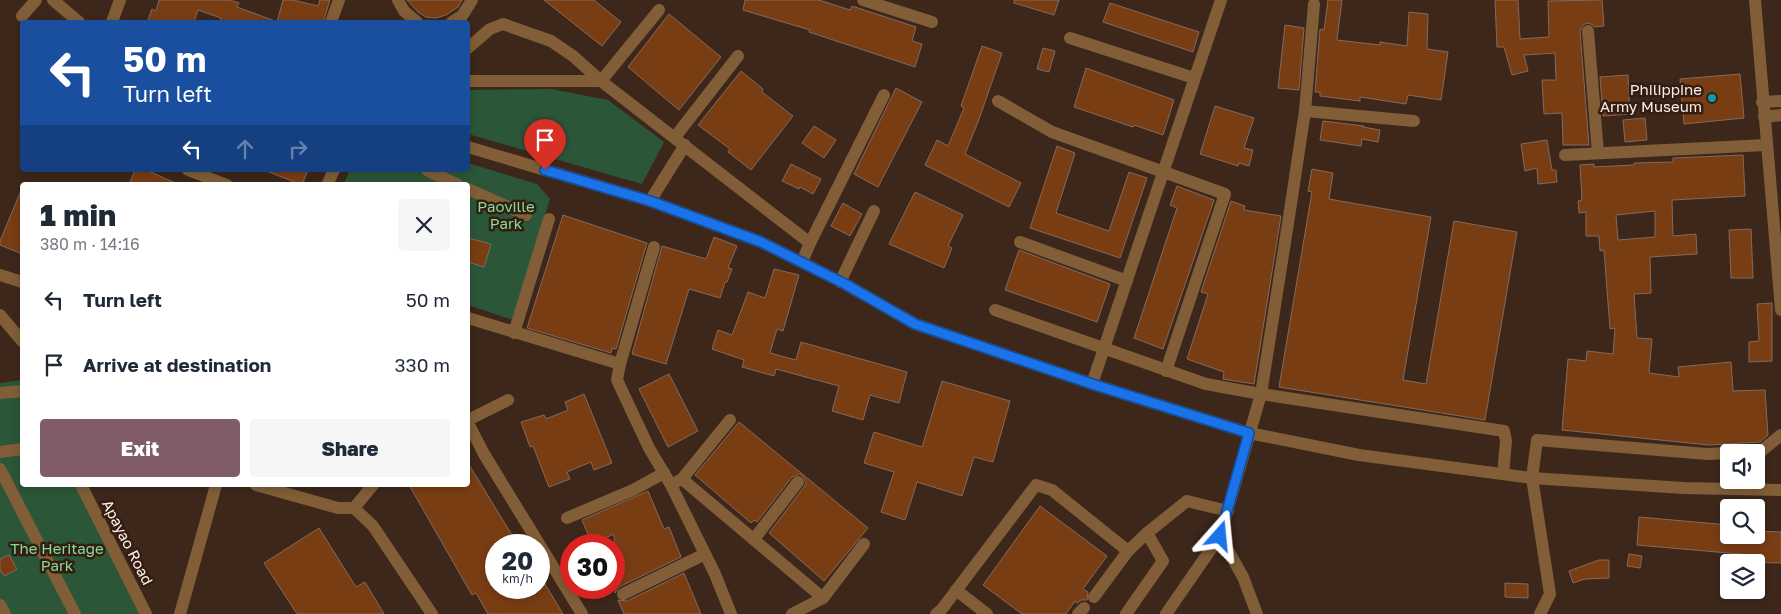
<!DOCTYPE html>
<meta charset="utf-8">
<style>
body{margin:0;font-family:"Golos Text",sans-serif;background:#f6f6f7;color:#1f2937;height:100vh;display:flex;flex-direction:column;font-size:19px;white-space:nowrap}
*{box-sizing:border-box;margin:0}
p{font-size:16px;color:#747a83}
.icon{flex:none;width:28px;height:28px;fill:none;stroke:currentColor;stroke-width:2;stroke-linecap:round;stroke-linejoin:round}
.map{position:relative;flex:1;overflow:hidden}
.side{position:absolute;left:20px;top:182px;width:450px;height:305px;display:flex;flex-direction:column;background:#fff;border-radius:5px;box-shadow:0 2px 8px #0003}
.side>*{flex:none}
.banner{position:absolute;left:20px;top:20px;width:450px;height:152px;border-radius:5px;box-shadow:0 2px 8px #0003;background:#1a4fa0;color:#fff;overflow:hidden}
.tools{position:absolute;left:1720px;top:444px;display:grid;gap:10px}
.tools a{display:grid;place-items:center;width:45px;height:45px;border-radius:5px;background:#fff;box-shadow:0 2px 8px #0003;font-size:25px}
.speed{position:absolute;left:485px;top:534px;display:flex;gap:10px;font-size:25px;font-weight:700;text-align:center}
.speed>*{display:grid;place-content:center;width:65px;height:65px;border-radius:50%;background:#fff;box-shadow:0 2px 8px #0003;line-height:1}
.speed small{font-size:12px;font-weight:400}
.speed .limit{border:8px solid #d22;background:#fff;color:#111}
.pin{position:absolute;display:grid;place-items:center;width:42px;height:42px;color:#fff;margin:-51px -21px;border-radius:50% 50% 50% 0;rotate:-45deg;box-shadow:0 0 5px #0007}
.pin .icon{rotate:45deg}
.me{position:absolute;width:55px;margin:-28px;rotate:18deg;stroke-linejoin:round;filter:drop-shadow(0 0 4px #0008)}
.turn{display:flex;align-items:center;gap:18px;height:105px;padding:0 20px;font-size:22px}
.turn .icon{width:65px;height:65px;stroke-width:2.5}
.turn b{display:block;font-size:35px;line-height:42px}
.lanes{display:flex;align-items:center;height:48px;padding:0 20px;background:#0003;justify-content:center;gap:25px;direction:ltr}
.lanes .off{opacity:.35}
.round{display:grid;place-items:center;flex:none;width:52px;height:52px;border-radius:5px;background:#f6f6f7}
.overview{display:flex;align-items:center;justify-content:space-between;height:85px;padding:0 20px}
h1{font-size:30px;font-weight:800;line-height:38px}
.action{display:flex;gap:10px;margin-top:auto;padding:10px 20px}
.action a{flex:1;height:58px;border-radius:5px;background:#7f5c67;color:#fff;font-size:20px;font-weight:800;line-height:58px;text-align:center}
.action a+a{background:#f6f6f7;color:#1f2937}
ul{padding:0;list-style:none}
li{display:flex;align-items:center;gap:15px;height:65px;padding:0 20px}
li div{flex:1}
li b{display:block;font-size:19px}
li em{font-style:normal}
.map>svg:first-child{display:block}
.green{fill:#2c5638}
.building{fill:#793d14;stroke:#846a5c;fill-rule:evenodd}
.lines{fill:none;stroke-linecap:round;stroke-linejoin:round}
.minor{stroke:#815e37;stroke-width:12}
.route-casing{stroke:#114b97;stroke-width:12}
.route{stroke:#1a73e8;stroke-width:9}
.culture-dot{fill:#0f9aa8;stroke:#331d11;stroke-width:2}
.labels{text-anchor:middle;dominant-baseline:central;stroke-width:5;stroke-linejoin:round;paint-order:stroke}
.poi-label{font-size:15px;fill:#fcede4;stroke:#331d11;text-anchor:end}
.park-label{font-size:15px;fill:#82dd9c;stroke:#331d11}
.street-label{font-size:15px;fill:#fcede4;stroke:#331d11}
</style>
<div class="map">
<svg width="1781" height="614" viewBox="0 0 1781 614">
<rect width="100%" height="100%" fill="#3d271b"/>
<g class="green">
<path d="M551,89L608,100L664,142L642,184L468,134V90Z"/>
<path d="M468,163L537,184L550,199L513,320L468,305V185H343L350,170H468Z"/>
<path d="M22,380V485H84L149,614H0V383Z"/>
</g>
<g class="building">
<path d="M159,0H230L239,3L237,7L275,21V22H219L221,18L198,10L194,22H152L148,20L152,9L156,11Z"/>
<path d="M283,0H293L318,6L320,0H330L323,22H277Z"/>
<path d="M407,0H462L458,7L446,15L436,18L426,17L418,12Z"/>
<path d="M544,0H594L621,22L602,46Z"/>
<path d="M745,0H819L850,10L852,6L916,27L912,41L922,44L915,67L809,32L810,30L743,10Z"/>
<path d="M1014,0H1059L1054,15L1014,3Z"/>
<path d="M1328,0H1342L1337,40L1380,45V42L1407,46L1409,12L1428,14L1427,49L1448,52L1441,100L1408,95L1406,104L1360,97V101L1320,96V92H1315L1320,29L1324,30Z"/>
<path d="M1495,0H1518L1520,39L1549,37L1548,1L1602,0L1604,26L1595,27L1591,24L1587,23L1583,25L1580,31L1589,145H1563L1562,113L1544,114L1542,80H1556L1555,53L1524,55L1528,71L1512,75L1504,47H1497Z"/>
<path d="M1110,3L1199,32L1193,52L1103,22Z"/>
<path d="M669,14L721,57L679,110L628,67Z"/>
<path d="M1285,25L1304,28L1299,90L1278,88Z"/>
<path d="M982,46L1002,53L978,122L965,154L1021,183L1009,207L925,165L937,140L948,146L964,108L961,106Z"/>
<path d="M1043,48L1055,51L1049,72L1037,69Z"/>
<path d="M1086,68L1174,100L1163,135L1134,125L1133,127L1074,107Z"/>
<path d="M741,71L763,89L762,92L793,116L751,170L728,152L730,149L698,125Z"/>
<path d="M1740,74L1744,118L1684,124L1680,79Z"/>
<path d="M1628,75L1630,114L1603,116L1600,77Z"/>
<path d="M896,88L922,102L878,187L854,174Z"/>
<path d="M1215,106L1254,118L1244,148L1253,150L1249,166L1239,163L1238,166L1200,154Z"/>
<path d="M1645,118L1647,140L1625,142L1623,120Z"/>
<path d="M1323,121L1364,126L1363,127L1380,130L1378,142L1362,139L1361,146L1320,140Z"/>
<path d="M814,126L836,140L824,158L802,143Z"/>
<path d="M1547,140L1552,170H1556L1557,182L1538,184L1537,168L1525,171L1521,144Z"/>
<path d="M1057,146L1075,153L1056,213L1109,231L1129,172L1147,178L1120,258L1030,228Z"/>
<path d="M1743,155L1745,196L1672,200L1673,236L1696,234L1697,254L1650,257L1651,293L1634,294L1637,338L1652,339L1649,373L1679,377L1678,367L1731,362L1733,391L1765,390L1768,435L1760,442L1709,445L1562,430L1568,359L1586,361L1587,351L1613,354L1615,328L1610,329L1604,250L1600,251L1599,236H1586V212L1579,213L1578,201L1582,200L1580,165L1594,164V167L1634,165V163L1673,162V158ZM1655,211V237L1618,240L1616,215Z"/>
<path d="M791,164L821,179L813,194L800,187L799,189L782,181Z"/>
<path d="M1312,169L1333,173L1329,199L1431,217L1403,380L1426,384L1454,221L1517,232L1485,420L1279,387L1312,192L1308,191Z"/>
<path d="M135,170H146L180,185H129Z"/>
<path d="M264,170H308L302,185Z"/>
<path d="M1177,186L1214,200L1163,349L1134,338L1177,208L1170,205Z"/>
<path d="M22,188V254L0,245V241Z"/>
<path d="M915,192L963,215L948,246L952,248L944,268L889,244Z"/>
<path d="M1231,201L1245,206L1244,210L1281,216L1254,384L1223,379L1224,372L1187,359L1208,294L1201,292Z"/>
<path d="M843,203L862,214L850,236L831,226Z"/>
<path d="M563,215L647,243L616,349L612,348L611,353L527,328Z"/>
<path d="M1751,229L1753,278H1731L1729,230Z"/>
<path d="M714,237L737,246L728,268L732,269L727,282H725L720,298L689,289L666,364L632,354L662,246L706,259Z"/>
<path d="M468,238L491,244L484,267L468,262Z"/>
<path d="M1019,250L1110,284L1097,322L1005,290Z"/>
<path d="M774,269L799,275L783,331L777,329L770,353L796,360L801,342L907,372L899,403L870,395L863,420L832,411L839,386L776,369L774,376L742,367L744,360L712,349L718,330L732,335L748,292L765,298Z"/>
<path d="M1772,303V361L1749,362V342L1759,341L1757,304Z"/>
<path d="M669,374L698,431L668,447L639,389Z"/>
<path d="M942,381L1010,401L993,462L974,457L962,496L917,482L905,520L881,512L894,472L864,463L874,432L922,447Z"/>
<path d="M584,394L612,463L594,470L591,462L567,472L570,479L549,487L533,446L530,447L521,422L544,415L546,419L568,410L565,402Z"/>
<path d="M739,422L868,528L824,581L769,533L804,487L806,483L803,476L799,474L792,477L757,522L754,520L751,523L695,475Z"/>
<path d="M468,463L518,545H496V588H539V574L563,614H488L476,593L472,595L409,485H468Z"/>
<path d="M648,491L664,529L669,527L681,557L619,587L615,593L614,534L592,544L582,520Z"/>
<path d="M1040,506L1107,556L1083,589L1088,592L1087,600H1081L1077,603L1075,601L1066,614H1022L983,585Z"/>
<path d="M1639,517L1729,525V535H1756V531L1781,532V563L1751,562V555L1637,545Z"/>
<path d="M319,528L356,587L365,582L384,614H297L264,563Z"/>
<path d="M1629,554L1642,556L1640,568L1627,566Z"/>
<path d="M9,555L17,569L5,576L0,571V559Z"/>
<path d="M1599,560H1609V578L1585,579L1573,583L1569,571Z"/>
<path d="M684,573L701,614H624L618,600L627,601Z"/>
<path d="M1505,583L1528,584V598L1505,597Z"/>
</g>
<g class="lines">
<g class="minor">
<path d="M53,0L79,22"/>
<path d="M398,0L404,11L417,22"/>
<path d="M863,0L932,22"/>
<path d="M1755,0L1781,310"/>
<path d="M22,16L36,0"/>
<path d="M112,22L120,0"/>
<path d="M331,22L339,0"/>
<path d="M452,22L462,16L472,0"/>
<path d="M1588,31L1598,153"/>
<path d="M1070,38L1194,78"/>
<path d="M468,48L490,29L503,24L551,41L573,56L601,81L810,243"/>
<path d="M468,81H601L659,10"/>
<path d="M998,101L1052,132L1225,194L1166,371"/>
<path d="M1762,102L1781,101"/>
<path d="M1305,111L1414,121"/>
<path d="M1764,117L1781,115"/>
<path d="M675,137L738,56"/>
<path d="M468,147L650,201L761,242L845,284L915,324L1092,384L1249,433L1359,455L1532,478L1683,488L1781,490"/>
<path d="M1565,155L1766,145"/>
<path d="M188,170L227,185"/>
<path d="M427,170L458,185"/>
<path d="M327,185L334,170"/>
<path d="M468,189L526,215"/>
<path d="M650,201L685,145"/>
<path d="M1020,242L1127,281"/>
<path d="M654,247L620,364L617,380L649,448L671,485L715,574L731,614"/>
<path d="M802,262L810,243L884,95"/>
<path d="M0,275L22,282"/>
<path d="M840,282L874,211"/>
<path d="M995,310L1206,384L1261,394L1504,431L1506,441L1503,474"/>
<path d="M0,315L22,341"/>
<path d="M468,318L620,364"/>
<path d="M514,333L549,219"/>
<path d="M1092,384L1221,0"/>
<path d="M0,393L22,391"/>
<path d="M468,420L508,400"/>
<path d="M468,423L484,454L582,614"/>
<path d="M0,452L22,449"/>
<path d="M1740,452H1760L1781,435"/>
<path d="M0,469L75,614"/>
<path d="M682,479L823,598"/>
<path d="M676,482L682,479L730,420"/>
<path d="M81,485L146,614"/>
<path d="M256,485L338,508H354L373,526L432,614"/>
<path d="M354,508L373,485"/>
<path d="M567,518L633,490L664,473"/>
<path d="M754,539L798,482"/>
<path d="M956,590L987,614"/>
<path d="M623,594L705,554"/>
<path d="M1094,597L1128,551L1147,533L1187,501L1228,511"/>
<path d="M0,605L5,614"/>
<path d="M180,614L216,485"/>
<path d="M792,614L823,598L864,544"/>
<path d="M936,614L942,609L1036,485L1052,490L1128,551"/>
<path d="M1078,614L1084,608"/>
<path d="M1126,614L1163,561L1147,533"/>
<path d="M1166,614L1220,536"/>
<path d="M1257,614L1243,577L1220,536L1261,394L1289,217L1305,111L1314,4"/>
<path d="M1540,614L1550,594L1532,478L1537,440L1707,454L1729,453"/>
</g>
</g>
<g class="lines">
<g class="route-casing">
<path id="route" d="M545,170L650,201L761,242L845,284L915,324L1092,384L1249,433L1220,536"/>
</g>
<use href="#route" class="route"/>
</g>
<circle class="culture-dot" cx="1712" cy="98" r="5"/>
<g class="labels">
<g class="poi-label">
<text x="1702" y="89">Philippine<tspan x="1702" dy="17">Army Museum</tspan></text>
</g>
<g class="park-label">
<text x="506" y="206">Paoville<tspan x="506" dy="17">Park</tspan></text>
<text x="57" y="548">The Heritage<tspan x="57" dy="17">Park</tspan></text>
</g>
<g class="street-label">
<text transform="translate(128 542) rotate(63)">Apayao Road</text>
</g>
</g>
</svg>
<div class="tools">
<a><svg class="icon" aria-label="sound" viewBox="0 0 24 24"><path d="M4 9h4l5-4v14l-5-4H4zM17 9q2 3 0 6"/></svg></a>
<a><svg class="icon" aria-label="search" viewBox="0 0 24 24"><circle cx="10" cy="10" r="6"/><path d="M15 15l6 6"/></svg></a>
<a><svg class="icon" aria-label="layers" viewBox="0 0 24 24"><path d="M12 4l9 5-9 5-9-5zM3 14l9 5 9-5"/></svg></a>
</div>
<div class="speed"><div>20<small>km/h</small></div><div class="limit">30</div></div>
<div class="pin" style="left:545px;top:170px;background:#d93025"><svg class="icon" aria-label="arrive" viewBox="0 0 24 24"><path d="M6 21V4h12l-3 4 3 4H6"/></svg></div>
<svg class="me" style="left:1220px;top:536px" viewBox="-20 -20 40 40"><path d="M0-17L14 15 0 8-14 15z" fill="#1a73e8" stroke="#fff" stroke-width="4"/></svg>
<div class="banner">
<div class="turn"><svg class="icon" aria-label="left" viewBox="0 0 24 24"><path d="M17 20v-9H6M10 6l-5 5 5 5"/></svg><div><b>50 m</b>Turn left</div></div>
<div class="lanes"><svg class="icon" aria-label="left" viewBox="0 0 24 24"><path d="M17 20v-9H6M10 6l-5 5 5 5"/></svg><svg class="icon off" aria-label="ahead" viewBox="0 0 24 24"><path d="M12 20V5M6 11l6-6 6 6"/></svg><svg class="icon off" aria-label="right" viewBox="0 0 24 24"><path d="M7 20v-9h11M14 6l5 5-5 5"/></svg></div>
</div>
<section class="side">
<div class="overview"><div><h1>1 min</h1><p>380 m · 14:16</p></div><a class="round"><svg class="icon" aria-label="close" viewBox="0 0 24 24"><path d="M6 6l12 12M18 6L6 18"/></svg></a></div>
<ul>
<li><svg class="icon" aria-label="left" viewBox="0 0 24 24"><path d="M17 20v-9H6M10 6l-5 5 5 5"/></svg><div><b>Turn left</b></div><em>50 m</em></li>
<li><svg class="icon" aria-label="arrive" viewBox="0 0 24 24"><path d="M6 21V4h12l-3 4 3 4H6"/></svg><div><b>Arrive at destination</b></div><em>330 m</em></li>
</ul>
<div class="action"><a>Exit</a><a>Share</a></div>
</section>
</div>
